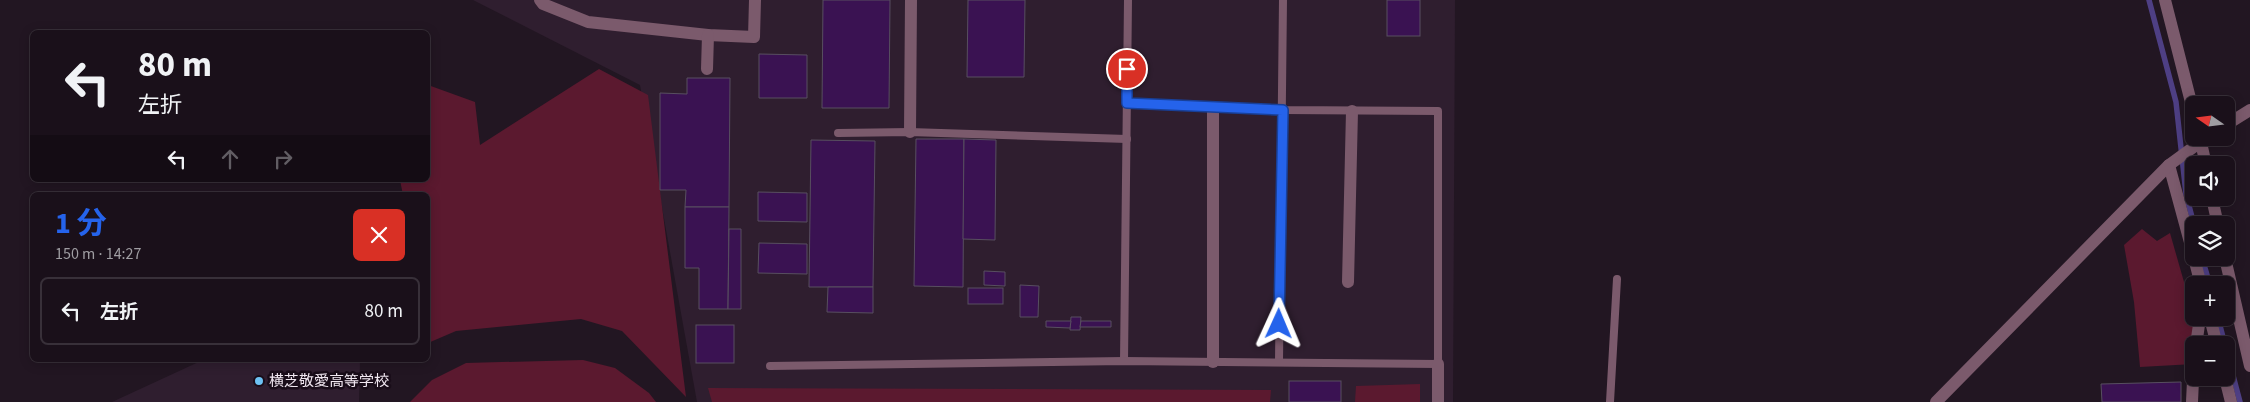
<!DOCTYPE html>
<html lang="ja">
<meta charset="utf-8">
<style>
body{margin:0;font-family:"Source Sans 3","Noto Sans JP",sans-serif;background:#271e27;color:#f1f3f6;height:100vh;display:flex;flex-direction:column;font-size:19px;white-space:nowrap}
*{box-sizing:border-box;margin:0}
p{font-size:16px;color:#9f9da2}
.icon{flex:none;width:28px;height:28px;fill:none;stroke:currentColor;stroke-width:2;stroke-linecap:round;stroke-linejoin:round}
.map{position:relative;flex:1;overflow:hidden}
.side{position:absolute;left:30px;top:192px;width:400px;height:170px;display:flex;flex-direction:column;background:#1a101a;border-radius:8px;box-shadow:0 2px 12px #0003,0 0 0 1px #383039}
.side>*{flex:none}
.banner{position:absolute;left:30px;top:30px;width:400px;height:152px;border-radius:8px;box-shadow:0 2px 12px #0003,0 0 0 1px #383039;background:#1a101a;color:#f1f3f6;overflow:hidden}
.needle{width:32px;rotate:284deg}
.fabs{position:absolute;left:2185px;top:96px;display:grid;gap:10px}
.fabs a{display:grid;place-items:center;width:50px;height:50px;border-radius:8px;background:#1a101a;box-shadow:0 2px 12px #0003,0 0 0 1px #383039;font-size:25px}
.pin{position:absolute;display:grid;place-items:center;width:42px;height:42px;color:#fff;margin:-21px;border:2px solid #fff;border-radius:50%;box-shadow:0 1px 5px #0007}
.me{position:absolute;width:55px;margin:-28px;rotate:1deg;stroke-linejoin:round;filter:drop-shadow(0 0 4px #0008)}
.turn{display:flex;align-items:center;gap:18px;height:105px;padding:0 25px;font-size:22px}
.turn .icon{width:65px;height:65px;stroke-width:2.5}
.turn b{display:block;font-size:35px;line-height:42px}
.lanes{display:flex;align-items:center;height:48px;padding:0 25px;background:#0003;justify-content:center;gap:25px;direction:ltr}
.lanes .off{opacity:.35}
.round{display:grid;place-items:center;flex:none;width:52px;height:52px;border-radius:8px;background:#271e27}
.summary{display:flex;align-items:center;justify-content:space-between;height:85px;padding:0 25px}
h1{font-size:30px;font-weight:700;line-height:38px;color:#2563eb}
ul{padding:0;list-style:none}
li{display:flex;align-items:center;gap:15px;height:68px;margin:0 10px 8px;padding:0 15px;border:2px solid #383039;border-radius:8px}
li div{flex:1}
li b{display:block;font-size:19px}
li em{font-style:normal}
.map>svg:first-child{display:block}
.built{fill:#2f1e2f}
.green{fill:#5b192f}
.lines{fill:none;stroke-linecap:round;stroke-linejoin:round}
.stream{stroke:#4e3f84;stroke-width:5.5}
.building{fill:#3a1252;stroke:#584f60}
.service{stroke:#7b5a6c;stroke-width:8}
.minor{stroke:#7b5a6c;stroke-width:12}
.tertiary{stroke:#7b5a6c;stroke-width:12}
.route-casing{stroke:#184099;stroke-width:12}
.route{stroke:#2563eb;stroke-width:9}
.poi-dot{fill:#6dc2f3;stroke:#190d19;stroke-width:2}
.labels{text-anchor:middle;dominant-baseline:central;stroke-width:5;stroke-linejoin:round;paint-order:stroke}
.poi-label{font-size:15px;fill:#f0e7f0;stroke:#190d19;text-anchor:start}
</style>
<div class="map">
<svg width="2250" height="402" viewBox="0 0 2250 402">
<rect width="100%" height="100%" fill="#221622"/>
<g class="built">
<path d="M473,0H1455L1453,402H697L640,85Z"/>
<path d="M203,360H360L359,402H112Z"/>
</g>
<g class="green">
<path d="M599,69L648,95L686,397L622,331L581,319L456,331L428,343V195H403L400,180H428V85L475,102L480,145Z"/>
<path d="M2142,229L2157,241L2170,233L2202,345H2194V364L2140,367L2134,302L2124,245Z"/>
<path d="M583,360L615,368L649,393L656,402H410L432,380L466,363Z"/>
<path d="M1420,384V402H1355L1356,386Z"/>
<path d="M708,388L1271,390L1270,402H712Z"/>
</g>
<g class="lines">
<g class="stream">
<path d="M2149,0L2176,102L2186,194L2194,225"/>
<path d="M2202,258L2210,285"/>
<path d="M2218,318L2225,345"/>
<path d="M2226,349L2240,402"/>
</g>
</g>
<g class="building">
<path d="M823,0H890L889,108H822Z"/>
<path d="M968,0H1025L1024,77H967Z"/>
<rect x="1387" y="0" width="33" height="36"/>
<path d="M759,54L807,55V98H759Z"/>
<path d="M687,78H730L729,207H685L686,190H660V93L687,94Z"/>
<path d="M916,139H964L963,287L914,286Z"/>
<path d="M964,139L996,140L995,240L963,239Z"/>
<path d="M811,140L875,141L873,287H809Z"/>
<path d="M758,192L807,193V222L758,221Z"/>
<path d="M685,207H729L728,309H699V268H685Z"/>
<path d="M729,229H741V309H728Z"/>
<path d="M759,243L807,244V274L758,273Z"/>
<path d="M984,271L1005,272V286L984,285Z"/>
<path d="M1020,285L1039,286L1038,317H1020Z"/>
<path d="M828,287H873V313L827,312Z"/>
<rect x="968" y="288" width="35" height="16"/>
<path d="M1071,317H1081L1080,330H1070Z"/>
<path d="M1046,321H1071L1070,328L1046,327Z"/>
<path d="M1081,321H1111V327H1080Z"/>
<rect x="696" y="325" width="38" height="38"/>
<rect x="1289" y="381" width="52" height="21"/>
<path d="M2181,382V402H2102L2101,384Z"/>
</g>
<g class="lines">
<g class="service">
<path d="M838,133L910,132L1127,139"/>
<path d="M1124,361L1128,0"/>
<path d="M1279,362L1283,0"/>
<path d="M770,366L1124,361L1438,364V111L1283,110L1127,103"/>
<path d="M1610,402L1617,279"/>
</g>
<g class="minor">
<path d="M540,0L543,4L588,22L708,35L754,37L755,0"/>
<path d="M2165,0L2194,114"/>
<path d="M707,69L708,35"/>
<path d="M1213,107V362"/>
<path d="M910,132L911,0"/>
<path d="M2200,138L2206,165"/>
<path d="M2169,165L2194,257"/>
<path d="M2212,198L2218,225"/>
<path d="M2194,258L2201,285"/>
<path d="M2225,258L2250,366"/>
<path d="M1348,282L1352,111"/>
<path d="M2210,318L2217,345"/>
<path d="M2196,345L2200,318"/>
<path d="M2225,378L2231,402"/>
<path d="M2192,402L2194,359"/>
</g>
<g class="tertiary">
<path d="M2226,125L2250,110"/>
<path d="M1438,402V364"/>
<path d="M1936,402L2169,165L2206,138"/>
</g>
</g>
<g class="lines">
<g class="route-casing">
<path id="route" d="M1127,69V103L1283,110L1279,324"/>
</g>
<use href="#route" class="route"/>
</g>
<circle class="poi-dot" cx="259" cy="381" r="5"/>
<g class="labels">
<g class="poi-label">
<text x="269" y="381">横芝敬愛高等学校</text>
</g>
</g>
</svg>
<div class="fabs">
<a><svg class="needle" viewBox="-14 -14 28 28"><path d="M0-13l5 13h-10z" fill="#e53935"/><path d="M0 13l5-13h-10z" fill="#9f9da2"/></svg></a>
<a><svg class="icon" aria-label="sound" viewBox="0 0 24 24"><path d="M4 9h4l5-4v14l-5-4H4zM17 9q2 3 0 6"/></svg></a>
<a><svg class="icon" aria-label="layers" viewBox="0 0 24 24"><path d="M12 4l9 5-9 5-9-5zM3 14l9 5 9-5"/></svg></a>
<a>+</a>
<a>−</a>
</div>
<div class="pin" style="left:1127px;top:69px;background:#d93025"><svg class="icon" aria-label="arrive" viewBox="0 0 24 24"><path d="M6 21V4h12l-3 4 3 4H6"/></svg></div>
<svg class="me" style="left:1279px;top:324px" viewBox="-20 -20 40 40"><path d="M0-17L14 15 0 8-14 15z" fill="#2563eb" stroke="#fff" stroke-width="4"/></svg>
<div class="banner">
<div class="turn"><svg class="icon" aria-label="left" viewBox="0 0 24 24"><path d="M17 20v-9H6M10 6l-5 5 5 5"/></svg><div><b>80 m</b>左折</div></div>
<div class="lanes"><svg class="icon" aria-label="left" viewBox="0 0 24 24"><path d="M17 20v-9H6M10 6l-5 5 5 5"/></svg><svg class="icon off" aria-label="ahead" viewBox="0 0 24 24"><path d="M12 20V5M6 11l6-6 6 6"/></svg><svg class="icon off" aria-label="right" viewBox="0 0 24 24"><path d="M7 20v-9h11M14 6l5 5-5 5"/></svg></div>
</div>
<section class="side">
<div class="summary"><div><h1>1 分</h1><p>150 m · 14:27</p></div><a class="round" style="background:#d93025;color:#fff"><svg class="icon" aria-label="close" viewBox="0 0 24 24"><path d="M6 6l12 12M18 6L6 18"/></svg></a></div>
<ul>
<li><svg class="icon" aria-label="left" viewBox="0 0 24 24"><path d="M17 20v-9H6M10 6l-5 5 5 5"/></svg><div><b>左折</b></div><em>80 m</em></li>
</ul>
</section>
</div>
